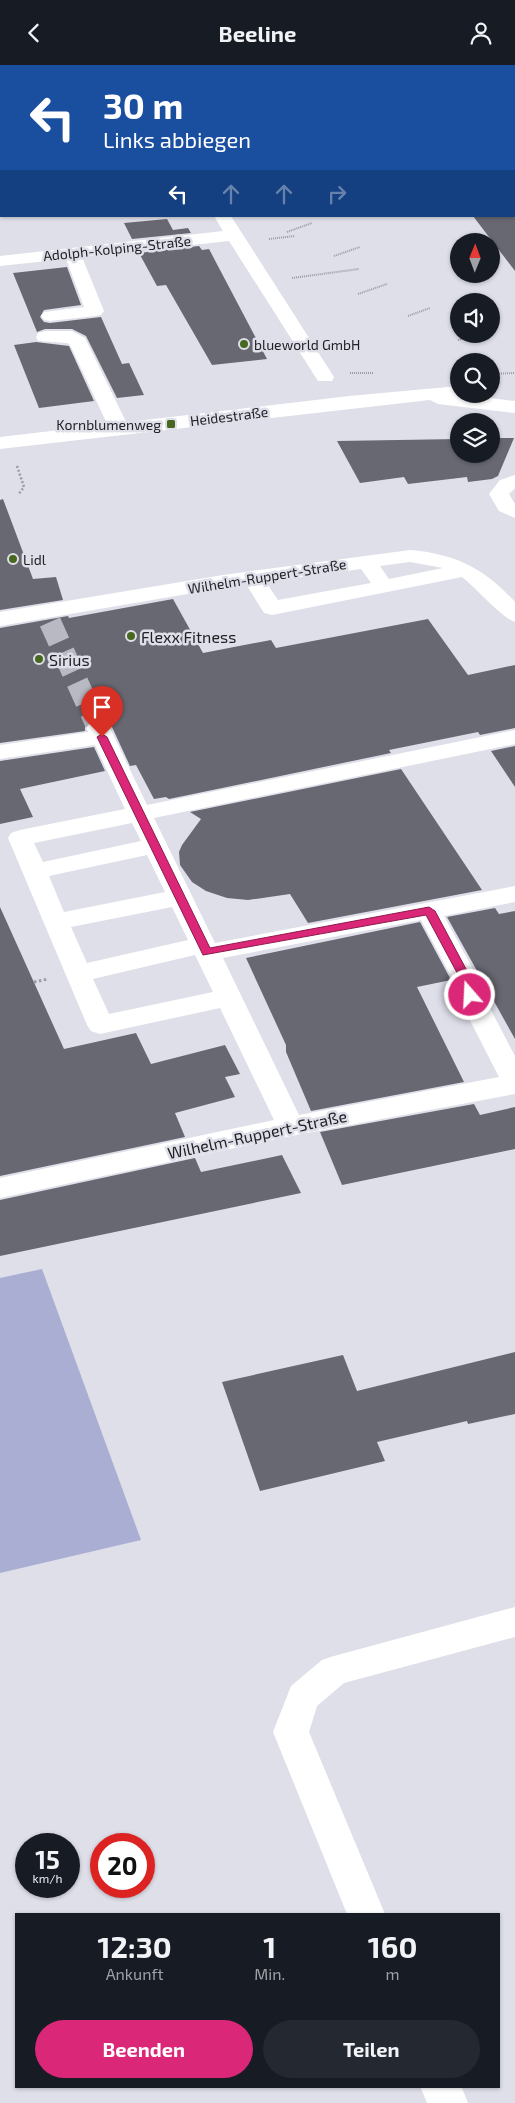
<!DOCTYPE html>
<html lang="de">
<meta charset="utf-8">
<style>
body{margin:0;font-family:"Exo 2",sans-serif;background:#242831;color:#f1f3f6;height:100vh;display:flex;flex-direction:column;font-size:19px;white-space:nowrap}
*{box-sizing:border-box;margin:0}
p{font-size:16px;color:#9ea1a6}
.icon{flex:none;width:28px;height:28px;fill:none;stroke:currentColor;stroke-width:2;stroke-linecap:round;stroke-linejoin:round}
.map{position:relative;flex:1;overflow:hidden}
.side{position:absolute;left:15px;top:1848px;width:485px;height:175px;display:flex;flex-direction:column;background:#171b24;border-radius:0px;box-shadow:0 1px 4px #0004}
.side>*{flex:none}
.hud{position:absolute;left:0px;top:0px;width:515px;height:152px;box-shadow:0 1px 4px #0004;background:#1a4fa0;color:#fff;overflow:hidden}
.needle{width:32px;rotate:1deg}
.tools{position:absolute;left:450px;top:168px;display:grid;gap:10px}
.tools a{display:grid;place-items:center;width:50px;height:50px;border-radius:50%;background:#171b24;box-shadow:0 1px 4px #0004;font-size:25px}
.speed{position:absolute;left:15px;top:1768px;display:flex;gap:10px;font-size:25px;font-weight:700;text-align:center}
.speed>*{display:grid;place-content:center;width:65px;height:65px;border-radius:50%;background:#171b24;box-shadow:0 1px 4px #0004;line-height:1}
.speed small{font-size:12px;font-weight:400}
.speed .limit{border:8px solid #d22;background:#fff;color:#111}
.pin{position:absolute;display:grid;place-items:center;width:42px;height:42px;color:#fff;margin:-51px -21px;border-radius:50% 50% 50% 0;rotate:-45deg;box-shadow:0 0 5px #0007}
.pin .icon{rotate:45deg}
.me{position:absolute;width:55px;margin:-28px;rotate:341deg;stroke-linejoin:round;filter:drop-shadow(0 0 4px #0008)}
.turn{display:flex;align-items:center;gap:18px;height:105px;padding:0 20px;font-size:22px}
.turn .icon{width:65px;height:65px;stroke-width:2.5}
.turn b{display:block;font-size:35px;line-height:42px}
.lanes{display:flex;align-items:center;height:48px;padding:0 20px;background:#0003;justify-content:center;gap:25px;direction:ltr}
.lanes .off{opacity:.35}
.eta{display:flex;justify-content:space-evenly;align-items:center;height:85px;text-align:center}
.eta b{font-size:30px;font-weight:700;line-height:35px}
.cta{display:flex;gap:10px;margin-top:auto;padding:10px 20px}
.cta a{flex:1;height:58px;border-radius:30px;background:#db2777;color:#fff;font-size:20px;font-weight:700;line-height:58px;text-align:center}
.cta a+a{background:#242831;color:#f1f3f6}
header{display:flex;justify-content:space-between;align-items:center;height:65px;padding:0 20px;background:#171b24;font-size:22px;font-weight:700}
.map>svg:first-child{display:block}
.green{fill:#aaaed2}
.building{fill:#676871}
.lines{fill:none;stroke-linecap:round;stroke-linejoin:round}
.minor-tunnel{stroke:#b8b9c2;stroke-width:22;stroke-dasharray:22 11;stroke-linecap:butt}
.path-far2{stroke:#9b9ba3;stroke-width:2;stroke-dasharray:1 1;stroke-linecap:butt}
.path-far1{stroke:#9b9ba3;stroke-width:2.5;stroke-dasharray:2 2;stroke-linecap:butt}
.path{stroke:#9b9ba3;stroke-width:3;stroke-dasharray:2.5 2.5;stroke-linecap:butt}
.minor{fill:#fff;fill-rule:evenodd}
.major{fill:#fff;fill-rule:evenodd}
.route{fill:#db2777;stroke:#8e194d}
.poi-dot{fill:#47681f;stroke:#dedfe9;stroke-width:2}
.labels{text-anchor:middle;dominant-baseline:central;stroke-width:5;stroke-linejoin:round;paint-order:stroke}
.far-street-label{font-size:14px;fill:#212125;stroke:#dedfe9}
.far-poi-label{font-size:14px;fill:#212125;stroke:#dedfe9;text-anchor:start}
.poi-label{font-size:16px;fill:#212125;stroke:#dedfe9;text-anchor:start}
.street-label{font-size:16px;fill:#212125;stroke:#dedfe9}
</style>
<header><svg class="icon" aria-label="back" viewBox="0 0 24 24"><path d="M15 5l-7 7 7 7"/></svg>Beeline<svg class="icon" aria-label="person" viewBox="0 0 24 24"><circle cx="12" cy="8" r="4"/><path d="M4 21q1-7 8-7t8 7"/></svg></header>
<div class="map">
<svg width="515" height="2038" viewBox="0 0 515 2038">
<rect width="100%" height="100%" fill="#dedfe9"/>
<path class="green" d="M42,1204L141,1475L0,1508V1213Z"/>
<g class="building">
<path d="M473,151H515V206Z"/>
<path d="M167,154L173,165L188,163L191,168L132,174L124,158Z"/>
<path d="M199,181L202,185L209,184L267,294L212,300L166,220L157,221L139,188Z"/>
<path d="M67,202L81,240L44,245L40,252L44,257L50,258L101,252L122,299L129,298L144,330L117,333L86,271L72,264H45L37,267L13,208Z"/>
<path d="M36,277L69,281L94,336L39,343L14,280Z"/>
<path d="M491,373H514L498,411L492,414L468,417L467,412L408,419L404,412L360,418L337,376L459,374V389H491Z"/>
<path d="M3,434L33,514L56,512L63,535L0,545V435Z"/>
<path d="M173,534L203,588L271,575L276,583L428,554L468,610L515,600V663L480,670L478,667L389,685L391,688L169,734L166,732L154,734L136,700L130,701L112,662L106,656L98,654L90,656L85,662V666L0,678V563L68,551L69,553Z"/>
<path d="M515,681V722L491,686Z"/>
<path d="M94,682L105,706L20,724L33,752L0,759V696Z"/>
<path d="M401,704L482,825L308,858L290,829L248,835L227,833L206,826L192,817L180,800L179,787L182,780L201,754L190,747Z"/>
<path d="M0,842L64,984L136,968L151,999L225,980L240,1009L225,1012L235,1032L175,1048L185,1072L0,1111Z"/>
<path d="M495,843L499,849L515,846V974L447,852Z"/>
<path d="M420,857L451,915L417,922L464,1017L311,1046L286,987V980L246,893Z"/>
<path d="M474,1039L480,1050L515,1042V1084L342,1120L320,1067Z"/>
<path d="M282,1090L301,1128L0,1191V1135L195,1093L201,1107Z"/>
<path d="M515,1287V1349L468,1359L467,1356L377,1377L385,1396L260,1426L222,1317L343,1290L357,1326Z"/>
</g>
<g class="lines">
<path class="minor-tunnel" d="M50,557L98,663"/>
<g class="path-far2">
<path d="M0,58L1,61"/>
<path d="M287,167L312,158"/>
<path d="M269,174L295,171"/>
<path d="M334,191L360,182"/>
<path d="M292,213L359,204"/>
<path d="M358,229L387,219"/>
<path d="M408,251L430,243"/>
<path d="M456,259L459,261"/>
<path d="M458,275L463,273V269"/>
<path d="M350,308H373"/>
<path d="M491,309L515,308"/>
</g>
<path class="path-far1" d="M17,401L24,422L18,430"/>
<path class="path" d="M34,917L48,914"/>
<g class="minor">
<path d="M126,0H142L143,1H127Z"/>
<path d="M214,151H231L334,312L332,316H318L229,176L82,192L104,246L101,250L95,251L50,256L44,255L41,251L44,247L84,242L66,194L0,201V191L223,166Z"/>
<path d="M45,266H72L85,273L130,365L127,369H113L110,365L70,280L67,278L38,276L36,272L38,268Z"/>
<path d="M515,410V423L509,429L515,439V453L499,446L489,429L500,415Z"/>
<path d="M410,485C456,489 484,503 515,537V557C502,553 476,523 462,512L272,550L264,548L246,519L0,561V547L223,510ZM410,497L443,503L389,514L380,501ZM361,504L371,518L278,535L266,517Z"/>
<path d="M98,656L106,658L110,663L147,740L515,665V679L154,753L215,878L515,821V837L444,851L480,917L483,930L515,991V1029L291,1071L0,1133V1113L274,1055L220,943L100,969L91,966L87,960L8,773L11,768L20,765L125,744L95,680L0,694V680L88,667L86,663L90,658ZM132,758L141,776L43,797L34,778ZM147,790L165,827L64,847L49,811ZM172,842L188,875L87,898L71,862ZM421,855L454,917L457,930L499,1012L299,1050L223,893ZM195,890L213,927L109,949L93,914Z"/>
<path d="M515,1542V1572L344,1618L317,1641L309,1667L385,1849H347L273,1667L291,1621L322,1595L334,1591Z"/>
<path d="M420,2021H461L468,2038H427Z"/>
</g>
<path class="major" d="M459,321V329L515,336V348L438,339L430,335L0,384V372L349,331Z"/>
</g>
<path class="route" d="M102,669L107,672L210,883L429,842L435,846L473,917V933H466L462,917L426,850L203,890L97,672Z"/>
<g class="poi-dot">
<circle cx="244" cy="279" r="5"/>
<rect x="166" y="354" width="10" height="10" rx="2.5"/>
<circle cx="13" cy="494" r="5"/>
<circle cx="131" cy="571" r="5"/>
<circle cx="39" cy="594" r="5"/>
</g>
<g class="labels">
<g class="far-street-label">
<text transform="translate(117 183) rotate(-6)">Adolph-Kolping-Straße</text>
<text transform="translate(229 351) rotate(-7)">Heidestraße</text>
<text transform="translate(267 511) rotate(-9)">Wilhelm-Ruppert-Straße</text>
</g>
<g class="far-poi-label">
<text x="254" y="279">blueworld GmbH</text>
<text x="161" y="359" text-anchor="end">Kornblumenweg</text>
<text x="23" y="494">Lidl</text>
</g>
<g class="poi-label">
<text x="141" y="571">Flexx Fitness</text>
<text x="49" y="594">Sirius</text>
</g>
<g class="street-label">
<text transform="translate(257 1069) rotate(-12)">Wilhelm-Ruppert-Straße</text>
</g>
</g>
</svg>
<div class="tools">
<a><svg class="needle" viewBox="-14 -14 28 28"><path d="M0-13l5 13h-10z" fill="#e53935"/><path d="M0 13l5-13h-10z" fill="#9ea1a6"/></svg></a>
<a><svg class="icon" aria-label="sound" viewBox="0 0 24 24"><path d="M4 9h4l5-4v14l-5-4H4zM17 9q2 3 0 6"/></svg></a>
<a><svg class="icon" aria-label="search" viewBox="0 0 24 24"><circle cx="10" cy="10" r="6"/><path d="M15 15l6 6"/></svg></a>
<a><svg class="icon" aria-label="layers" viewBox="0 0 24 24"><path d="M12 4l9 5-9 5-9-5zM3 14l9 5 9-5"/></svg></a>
</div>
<div class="speed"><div>15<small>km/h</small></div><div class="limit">20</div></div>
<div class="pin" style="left:102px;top:672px;background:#d93025"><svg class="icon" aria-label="arrive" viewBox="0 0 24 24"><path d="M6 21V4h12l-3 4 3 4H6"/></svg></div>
<svg class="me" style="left:470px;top:930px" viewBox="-20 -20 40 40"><circle r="17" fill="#db2777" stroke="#fff" stroke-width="3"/><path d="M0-11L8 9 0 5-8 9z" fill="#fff"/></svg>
<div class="hud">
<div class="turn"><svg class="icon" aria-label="left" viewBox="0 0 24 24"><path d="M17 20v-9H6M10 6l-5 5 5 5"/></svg><div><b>30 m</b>Links abbiegen</div></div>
<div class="lanes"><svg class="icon" aria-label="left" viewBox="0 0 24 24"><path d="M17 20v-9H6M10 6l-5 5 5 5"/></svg><svg class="icon off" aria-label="ahead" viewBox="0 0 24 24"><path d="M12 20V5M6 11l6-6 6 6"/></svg><svg class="icon off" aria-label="ahead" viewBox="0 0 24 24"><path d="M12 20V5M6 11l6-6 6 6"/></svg><svg class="icon off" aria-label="right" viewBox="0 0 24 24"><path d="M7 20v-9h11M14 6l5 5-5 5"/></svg></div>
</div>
<section class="side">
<div class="eta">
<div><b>12:30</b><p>Ankunft</p></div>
<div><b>1</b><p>Min.</p></div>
<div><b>160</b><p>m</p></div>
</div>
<div class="cta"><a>Beenden</a><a>Teilen</a></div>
</section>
</div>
